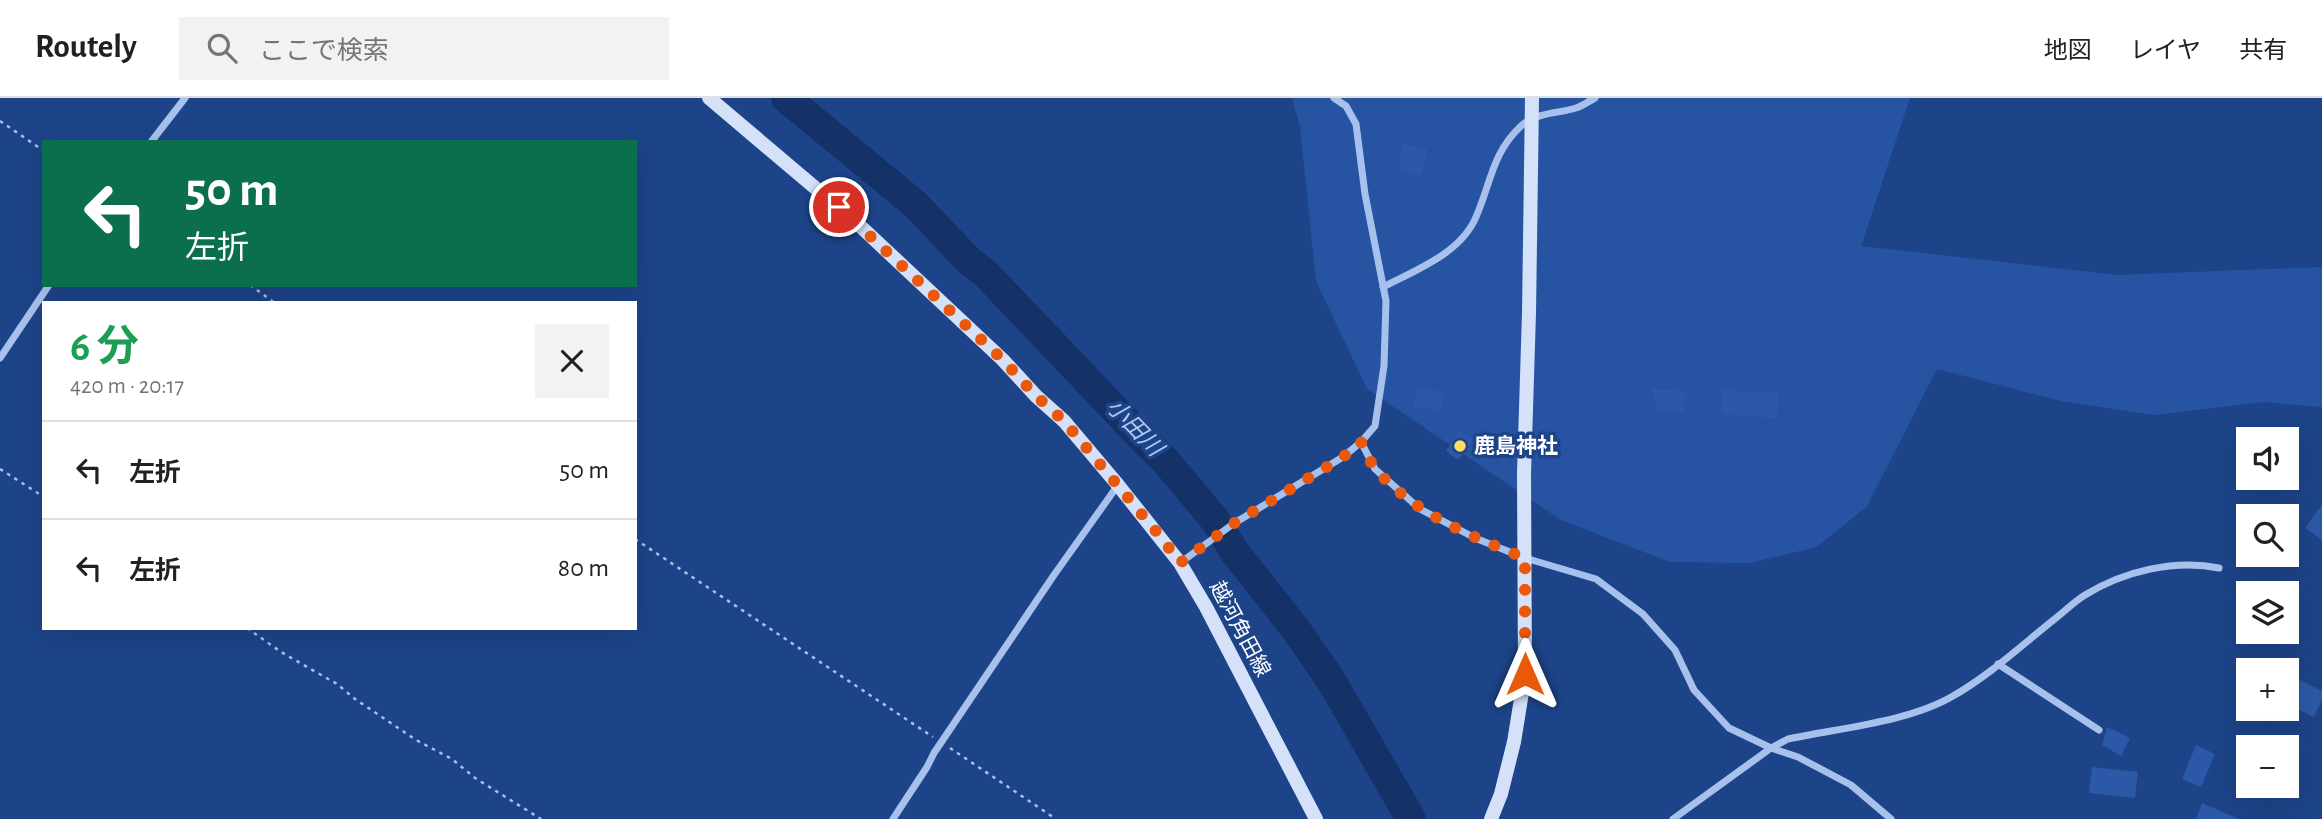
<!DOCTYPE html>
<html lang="ja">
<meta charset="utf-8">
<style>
body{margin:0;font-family:"Alegreya Sans","Noto Sans JP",sans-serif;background:#f2f2f2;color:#202124;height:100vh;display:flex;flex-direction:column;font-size:26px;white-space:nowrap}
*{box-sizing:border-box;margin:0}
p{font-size:23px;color:#757577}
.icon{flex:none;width:38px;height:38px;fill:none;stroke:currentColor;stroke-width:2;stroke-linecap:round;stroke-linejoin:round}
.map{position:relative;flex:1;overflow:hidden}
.sheet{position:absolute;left:42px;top:203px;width:595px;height:329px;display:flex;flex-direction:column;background:#fff;border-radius:0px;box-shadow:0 7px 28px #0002}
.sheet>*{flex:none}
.top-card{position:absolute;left:42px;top:42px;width:595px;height:147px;border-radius:0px;box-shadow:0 7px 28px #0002;background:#0b6e4f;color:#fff;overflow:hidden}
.tools{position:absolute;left:2236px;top:329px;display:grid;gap:14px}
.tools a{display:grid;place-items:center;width:63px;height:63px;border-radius:0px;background:#fff;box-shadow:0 7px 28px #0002;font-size:35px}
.pin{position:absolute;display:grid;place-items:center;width:60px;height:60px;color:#fff;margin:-30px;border:4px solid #fff;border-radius:50%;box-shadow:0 2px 7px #0007}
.me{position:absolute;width:77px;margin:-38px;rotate:0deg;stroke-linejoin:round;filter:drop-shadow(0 0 5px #0008)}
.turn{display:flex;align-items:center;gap:24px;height:147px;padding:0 28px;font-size:32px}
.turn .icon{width:91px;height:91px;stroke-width:2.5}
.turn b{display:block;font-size:49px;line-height:60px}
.round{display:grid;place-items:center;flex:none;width:74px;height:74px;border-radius:0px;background:#f2f2f2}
.headline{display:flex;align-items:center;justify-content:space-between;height:119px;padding:0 28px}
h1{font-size:42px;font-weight:700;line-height:52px;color:#1e9e55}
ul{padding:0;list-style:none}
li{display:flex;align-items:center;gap:21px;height:98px;padding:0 28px;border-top:2px solid #e0e0e0}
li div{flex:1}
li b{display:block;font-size:26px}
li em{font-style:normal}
header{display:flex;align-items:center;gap:42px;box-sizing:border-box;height:98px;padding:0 35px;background:#fff;border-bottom:2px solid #e0e0e0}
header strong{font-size:33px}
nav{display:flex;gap:38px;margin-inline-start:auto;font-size:24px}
.search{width:490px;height:63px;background:#f2f2f2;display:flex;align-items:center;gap:18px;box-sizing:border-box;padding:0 24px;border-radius:0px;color:#757577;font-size:26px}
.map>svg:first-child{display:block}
.green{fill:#2654a2}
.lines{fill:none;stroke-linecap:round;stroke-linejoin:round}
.river{stroke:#143168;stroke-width:30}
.building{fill:#2c59a7}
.path{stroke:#a8c1ec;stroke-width:2.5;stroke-dasharray:3.5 5;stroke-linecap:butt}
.street{stroke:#a8c1ec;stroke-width:7}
.secondary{stroke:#d4e1f9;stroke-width:14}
.route{stroke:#ea580c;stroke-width:12;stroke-dasharray:0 21.6}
.poi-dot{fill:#fbdc66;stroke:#1d4489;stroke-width:2.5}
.labels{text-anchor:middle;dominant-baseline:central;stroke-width:7;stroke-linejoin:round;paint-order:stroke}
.poi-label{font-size:21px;font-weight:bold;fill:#fff;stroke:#1d4489;text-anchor:start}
.street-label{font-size:21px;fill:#fff;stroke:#1d4489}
.water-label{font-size:23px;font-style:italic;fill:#b3cbf3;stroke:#1d4489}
</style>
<header>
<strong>Routely</strong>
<div class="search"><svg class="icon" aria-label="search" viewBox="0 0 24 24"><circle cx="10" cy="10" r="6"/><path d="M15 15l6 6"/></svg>ここで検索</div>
<nav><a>地図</a><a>レイヤ</a><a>共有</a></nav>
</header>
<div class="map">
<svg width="2322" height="721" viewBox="0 0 2322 721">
<rect width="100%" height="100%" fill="#1d4489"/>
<path class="green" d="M1292,0H1910L1861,148L2117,177L2322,169V309L2264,304L2154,317L2061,303L1937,271L1867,408L1817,449L1750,465L1670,464L1561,422L1367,291L1316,183L1300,29Z"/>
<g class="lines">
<path class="river" d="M786,0L916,107L969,163L985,175L1145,343L1163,360L1215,422L1234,453L1297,533L1332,584L1411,721"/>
</g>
<g class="building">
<path d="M1403,46L1427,51L1422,77L1398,72Z"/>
<path d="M1417,289L1446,295L1439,312L1413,309Z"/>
<path d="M1652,291L1685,293L1684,315L1658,313Z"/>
<path d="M1722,292L1778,295L1777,320L1721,316Z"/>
<path d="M1460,332L1474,342L1458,362L1446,353Z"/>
<path d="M2322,407V442L2305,430Z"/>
<path d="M2292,578L2322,593V602L2314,619L2287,606V589Z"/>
<path d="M2107,629L2130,640L2121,658L2102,647Z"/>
<path d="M2196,647L2215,656L2201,689L2182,681Z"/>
<path d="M2092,669L2138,674L2135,700L2089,695Z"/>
<path d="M2202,705L2239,721H2196Z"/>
</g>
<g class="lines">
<g class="path">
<path d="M0,23L44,53"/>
<path d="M250,187L275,205"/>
<path d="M0,371L44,399"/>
<path d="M635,441L933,639"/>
<path d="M247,530L281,554L337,586L355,601L416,642L452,661L475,680L541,721"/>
<path d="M950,650L1056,721"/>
</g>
<g class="street">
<path d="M151,44L185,0"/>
<path d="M1383,189C1416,172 1461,155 1476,119C1491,85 1492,55 1521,28C1537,14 1557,16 1576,10C1583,8 1589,3 1595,0"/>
<path d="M0,260L49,187"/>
<path d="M1361,344L1375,371L1420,411L1475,440L1525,460L1596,481L1643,516L1675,552L1694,592L1729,630L1771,650L1798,659L1851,687L1891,721"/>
<path d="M1180,465L1233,426L1343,359L1361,344L1375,328L1384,268L1386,203L1365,96L1356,26L1346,8L1334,0"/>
<path d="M1998,566L2099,632"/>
<path d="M893,721L927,669L934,655L1054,477L1118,387"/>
<path d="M1673,721L1771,650L1788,641C1839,630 1909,624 1953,598C1990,577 2023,546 2056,520C2065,513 2075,503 2085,497C2124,473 2175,461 2219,470"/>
</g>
<g class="secondary">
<path d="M709,0L858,126L1003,262L1036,298L1064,323L1118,387L1180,465L1206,509L1316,721"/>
<path d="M1491,721L1501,696L1514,644L1525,576L1524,375L1529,215L1532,0"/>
</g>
</g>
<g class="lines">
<path class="route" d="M839,109L1003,262L1036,298L1064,323L1160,438L1180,465L1233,426L1343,359L1361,344C1366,353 1370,365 1377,373C1419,418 1470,438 1525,460V576"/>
</g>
<circle class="poi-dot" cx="1460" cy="348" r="7"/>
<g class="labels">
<g class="poi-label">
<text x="1474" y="348">鹿島神社</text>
</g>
<g class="street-label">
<text transform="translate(1240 531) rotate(62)">越河角田線</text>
</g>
<g class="water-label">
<text transform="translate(1134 330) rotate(46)">小田川</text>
</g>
</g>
</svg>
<div class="tools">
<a><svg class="icon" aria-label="sound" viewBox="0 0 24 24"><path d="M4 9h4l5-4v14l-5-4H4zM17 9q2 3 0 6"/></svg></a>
<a><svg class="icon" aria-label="search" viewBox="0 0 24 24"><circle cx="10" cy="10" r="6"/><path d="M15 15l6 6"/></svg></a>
<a><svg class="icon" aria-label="layers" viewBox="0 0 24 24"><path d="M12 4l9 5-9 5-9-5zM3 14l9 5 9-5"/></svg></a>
<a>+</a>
<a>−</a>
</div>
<div class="pin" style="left:839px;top:109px;background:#d93025"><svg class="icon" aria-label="arrive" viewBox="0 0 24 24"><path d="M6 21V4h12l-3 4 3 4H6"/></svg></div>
<svg class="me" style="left:1525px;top:576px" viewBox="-20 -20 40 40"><path d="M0-17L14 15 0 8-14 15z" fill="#ea580c" stroke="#fff" stroke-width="4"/></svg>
<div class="top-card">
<div class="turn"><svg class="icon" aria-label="left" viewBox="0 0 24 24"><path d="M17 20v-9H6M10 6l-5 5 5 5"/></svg><div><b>50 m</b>左折</div></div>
</div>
<section class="sheet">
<div class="headline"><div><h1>6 分</h1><p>420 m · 20:17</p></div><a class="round"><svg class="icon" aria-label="close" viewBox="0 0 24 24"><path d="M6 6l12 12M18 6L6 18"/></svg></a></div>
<ul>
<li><svg class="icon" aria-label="left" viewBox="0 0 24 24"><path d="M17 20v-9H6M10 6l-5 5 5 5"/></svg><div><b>左折</b></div><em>50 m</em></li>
<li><svg class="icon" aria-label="left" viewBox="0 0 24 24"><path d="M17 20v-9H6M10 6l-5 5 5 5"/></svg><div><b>左折</b></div><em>80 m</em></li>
</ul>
</section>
</div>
